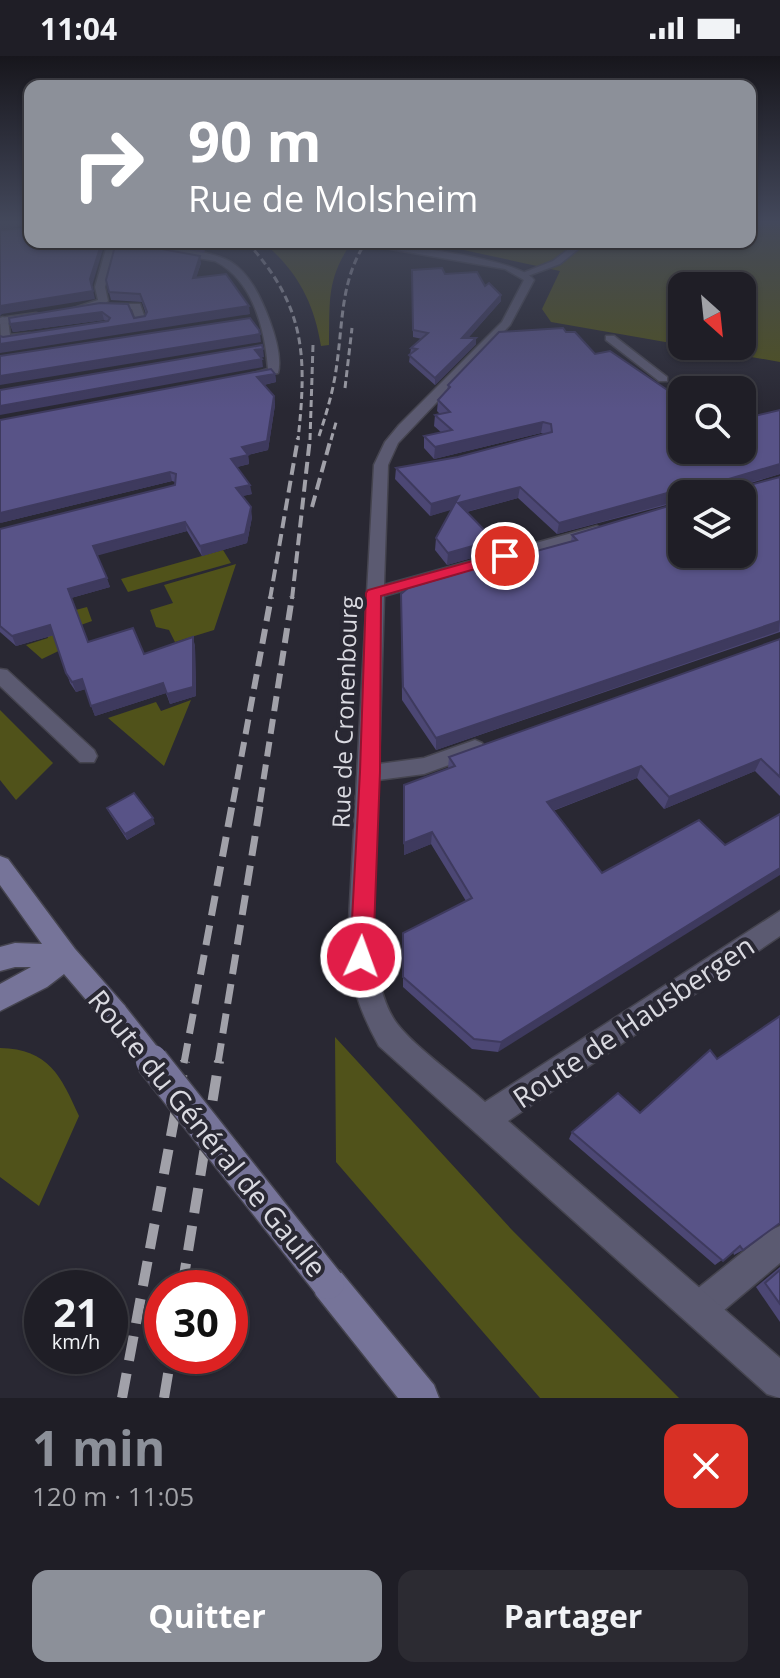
<!DOCTYPE html>
<html lang="fr">
<meta charset="utf-8">
<style>
body{margin:0;font-family:"Open Sans",sans-serif;background:#2c2b32;color:#f1f3f6;height:100vh;display:flex;flex-direction:column;font-size:30px;white-space:nowrap}
*{box-sizing:border-box;margin:0}
p{font-size:26px;color:#a1a2a7}
.icon{flex:none;width:44px;height:44px;fill:none;stroke:currentColor;stroke-width:2;stroke-linecap:round;stroke-linejoin:round}
.map{position:relative;height:1342px;overflow:hidden}
.panel{display:flex;flex-direction:column;background:#1f1e26;flex:1}
.panel>*{flex:none}
.hud{position:absolute;left:24px;top:24px;width:732px;height:168px;border-radius:16px;box-shadow:0 2px 6px #0004,0 0 0 2px #3c3c43;background:#8c9099;color:#fff;overflow:hidden}
.needle{width:52px;rotate:153deg}
.buttons{position:absolute;left:668px;top:216px;display:grid;gap:16px}
.buttons a{display:grid;place-items:center;width:88px;height:88px;border-radius:16px;background:#1f1e26;box-shadow:0 2px 6px #0004,0 0 0 2px #3c3c43;font-size:40px}
.speed{position:absolute;left:24px;top:1214px;display:flex;gap:16px;font-size:40px;font-weight:700;text-align:center}
.speed>*{display:grid;place-content:center;width:104px;height:104px;border-radius:50%;background:#1f1e26;box-shadow:0 2px 6px #0004,0 0 0 2px #3c3c43;line-height:1}
.speed small{font-size:20px;font-weight:400}
.speed .limit{border:12px solid #d22;background:#fff;color:#111}
.pin{position:absolute;display:grid;place-items:center;width:68px;height:68px;color:#fff;margin:-34px;border:4px solid #fff;border-radius:50%;box-shadow:0 2px 8px #0007}
.me{position:absolute;width:88px;margin:-44px;rotate:2deg;stroke-linejoin:round;filter:drop-shadow(0 0 6px #0008)}
.turn{display:flex;align-items:center;gap:28px;height:168px;padding:0 32px;font-size:36px}
.turn .icon{width:104px;height:104px;stroke-width:2.5}
.turn b{display:block;font-size:56px;line-height:68px}
.round{display:grid;place-items:center;flex:none;width:84px;height:84px;border-radius:16px;background:#2c2b32}
.overview{display:flex;align-items:center;justify-content:space-between;height:136px;padding:0 32px}
h1{font-size:48px;font-weight:700;line-height:60px;color:#8c9099}
.primary-button{display:flex;gap:16px;margin-top:auto;padding:16px 32px}
.primary-button a{flex:1;height:92px;border-radius:16px;background:#8c9099;color:#fff;font-size:32px;font-weight:700;line-height:92px;text-align:center}
.primary-button a+a{background:#2c2b32;color:#f1f3f6}
.status{display:flex;justify-content:space-between;align-items:center;height:56px;padding:0 40px;background:#1f1e26;direction:ltr}
.status svg{height:22px;fill:currentColor}
.map>svg:first-child{display:block}
.green{fill:#50521a;fill-rule:evenodd}
.lines{fill:none;stroke-linecap:round;stroke-linejoin:round}
.lane-casing{stroke:#45444f;stroke-width:3}
.street-casing{stroke:#45444f;stroke-width:3}
.secondary-casing{stroke:#45444f;stroke-width:3}
.lane{fill:#5b5a71;fill-rule:evenodd}
.street{fill:#5b5a71;fill-rule:evenodd}
.secondary{fill:#767499;fill-rule:evenodd}
.rail-far4{stroke:#a1a1a9;stroke-width:3;stroke-dasharray:7 4;stroke-linecap:butt}
.rail-far3{stroke:#a1a1a9;stroke-width:4;stroke-dasharray:12 6;stroke-linecap:butt}
.rail-far2{stroke:#a1a1a9;stroke-width:6;stroke-dasharray:15 8;stroke-linecap:butt}
.rail-far1{stroke:#a1a1a9;stroke-width:7;stroke-dasharray:20 10;stroke-linecap:butt}
.rail{stroke:#a1a1a9;stroke-width:10;stroke-dasharray:25 13;stroke-linecap:butt}
.street-bridge-casing{stroke:#45444f;stroke-width:10;stroke-linecap:butt}
.secondary-bridge-far1-casing{stroke:#45444f;stroke-width:28;stroke-linecap:butt}
.secondary-bridge-casing{stroke:#45444f;stroke-width:35;stroke-linecap:butt}
.street-bridge{stroke:#5b5a71;stroke-width:9}
.secondary-bridge-far1{stroke:#767499;stroke-width:25}
.secondary-bridge{stroke:#767499;stroke-width:32}
.wall{fill:#4c4774}
.shaded-wall{fill:#3e3a5e}
.building{fill:#585387;stroke:#3e3a5e;stroke-width:2}
.route{fill:#e11d48;stroke:#92132f;stroke-width:2}
.labels{text-anchor:middle;dominant-baseline:central;stroke-width:8;stroke-linejoin:round;paint-order:stroke}
.street-label{font-size:24px;fill:#dadae1;stroke:#292833}
.near-street-label{font-size:28px;fill:#dadae1;stroke:#292833}
</style>
<div class="status"><b>11:04</b><svg viewBox="0 0 49 12"><path d="M0 12V9h3v3zM5 12V6h3v6zM10 12V3h3v9zM15 12V0h3v12zM26 1h20v11H26zM47 4h2v5h-2z"/></svg></div>
<div class="map">
<svg width="780" height="1342" viewBox="0 0 780 1342">
<rect width="100%" height="100%" fill="#292833"/>
<g class="green">
<path d="M750,165H780V306L551,266L542,253L560,215L427,186H750ZM682,230H742V290H682Z"/>
<path d="M263,186H352C326,223 330,246 329,289L321,290C314,246 297,215 263,186Z"/>
<path d="M223,494L231,507L128,536L121,523Z"/>
<path d="M236,508L214,574L175,586L169,574L156,571L150,554L173,547L164,529Z"/>
<path d="M87,551L92,565L78,570L73,588L42,603L26,589L48,582L41,563Z"/>
<path d="M191,644L164,710L108,662L156,646L161,655Z"/>
<path d="M0,654L53,707L16,744L0,724Z"/>
<path d="M335,981L512,1174L679,1342H540L336,1106Z"/>
<path d="M0,992C49,993 61,1020 79,1060L39,1150L0,1121Z"/>
</g>
<g class="lines">
<g class="lane-casing">
<g id="lane">
<path d="M578,186H587L560,208L525,221L520,218L553,205Z"/>
<path d="M97,248H140L146,265L137,267L132,253H101L96,250Z"/>
<path d="M3,261L8,264L10,279L30,277L35,280L1,285L0,262Z"/>
<path d="M606,280H614L667,321V325H659L606,284Z"/>
<path d="M780,1170V1207L711,1265L699,1270L687,1265L682,1253L687,1241L769,1175Z"/>
</g>
</g>
<g class="street-casing">
<g id="street">
<path d="M14,165L30,166V170L15,167Z"/>
<path d="M108,186C137,186 207,192 231,206C250,218 261,242 269,263C275,279 282,301 278,317L248,323L242,320L268,313C265,273 253,224 215,205L116,188L105,231L108,245L99,253L71,257V253L98,244L95,231Z"/>
<path d="M382,186C412,192 519,203 534,224L510,269L398,387L388,409L384,529L597,470L605,475L602,478L384,540L379,708L424,702L475,684L482,687L485,692L482,697L424,718L378,724C376,788 359,920 398,969C417,993 461,1024 485,1046L780,855V880L508,1065L780,1302V1342L767,1338L379,990C359,954 349,924 348,883L374,409L385,386L399,369L502,266L524,224L505,213L379,191Z"/>
<path d="M36,257L40,258V262L0,268V262Z"/>
<path d="M0,613L7,614L94,694L97,700L94,706H80L0,630Z"/>
</g>
</g>
<g class="secondary-casing">
<g id="secondary">
<path d="M0,800L8,803L75,893L125,950L129,959L125,968L116,972L107,968L64,918L47,931L0,955V928L31,911H15L0,915V891L15,887L42,888L0,829Z"/>
<path d="M328,1210L340,1215L434,1329L439,1342H398L316,1239L311,1227L316,1215Z"/>
</g>
</g>
<use href="#lane" class="lane"/>
<use href="#street" class="street"/>
<use href="#secondary" class="secondary"/>
<g class="rail-far4">
<path d="M247,186C306,251 307,300 298,384"/>
<path d="M345,332L352,272"/>
<path d="M319,380C327,356 334,332 337,307C343,264 341,223 366,186"/>
<path d="M310,384L313,289"/>
<path d="M331,384L337,363"/>
</g>
<g class="rail-far3">
<path d="M312,451L331,382"/>
<path d="M270,543L298,382"/>
<path d="M292,543L310,382"/>
</g>
<g class="rail-far2">
<path d="M233,746L271,541"/>
<path d="M260,746L292,541"/>
</g>
<g class="rail-far1">
<path d="M184,1007L233,744"/>
<path d="M218,1007L261,744"/>
</g>
<g class="rail">
<path d="M182,1232L219,1005"/>
<path d="M122,1342L185,1005"/>
<path d="M164,1342L171,1300"/>
</g>
<g class="street-bridge-casing">
<path id="street-bridge" d="M373,186L382,189"/>
</g>
<g class="secondary-bridge-far1-casing">
<path id="secondary-bridge-far1" d="M116,959L154,1007"/>
</g>
<g class="secondary-bridge-casing">
<path id="secondary-bridge" d="M152,1005L328,1227"/>
</g>
<use href="#street-bridge" class="street-bridge"/>
<use href="#secondary-bridge-far1" class="secondary-bridge-far1"/>
<use href="#secondary-bridge" class="secondary-bridge"/>
</g>
<g class="wall">
<path d="M148,186H207L204,197Z"/>
<path d="M201,207L196,221L250,258L3,281L106,265L104,264L13,276L10,268L100,247L134,262L145,260L146,258L142,246L111,244L106,224Z"/>
<path d="M412,214L445,218L485,230L501,245L468,282L476,288L435,329L409,306L411,292L422,283L413,281Z"/>
<path d="M275,318L276,326L264,329L274,340L275,349L268,394L248,399L249,408L237,411L252,438L242,440L252,461L247,487L202,500L187,475L97,499L110,531L71,542L88,586L144,598L193,581L195,591L196,640L170,648L166,637L95,660L85,633L76,636L70,627L54,579L16,590L0,576V473L175,429V426L172,425L0,467Z"/>
<path d="M448,329L682,394L780,354V418L741,430H746L780,421V576L436,694L402,644L401,538L458,517L459,510L511,502L571,485L572,479L742,438H682V445L557,478L518,442L467,456L494,484L493,496L447,509L435,494L436,482L452,453L430,460L395,423L396,412L458,401L544,378L541,377L434,403L424,392V380L442,377L434,370L435,359L440,358L437,355L438,344L447,334Z"/>
<path d="M780,583V740L755,715L664,753L637,722L553,755L602,817L498,996L472,993L403,931V877L466,845L431,788L404,799V729L448,713L449,701Z"/>
<path d="M107,752L155,768L127,784L110,758Z"/>
<path d="M618,1037L743,1194L734,1199L733,1196L715,1209L569,1083L572,1076Z"/>
<path d="M780,1211V1266L756,1231Z"/>
</g>
<g class="shaded-wall">
<path d="M17,165L18,171L0,173V166Z"/>
<path d="M102,186H105L92,230L95,243L2,258L0,260V250L90,223Z"/>
<path d="M204,186H207L204,197L203,190Z"/>
<path d="M200,200L201,207L194,229L193,222Z"/>
<path d="M501,239V245L462,289V282Z"/>
<path d="M249,250L250,258L0,297V288Z"/>
<path d="M102,256L104,264L13,276L10,268Z"/>
<path d="M260,278L261,286L0,329V320Z"/>
<path d="M476,282V288L435,329V322Z"/>
<path d="M263,293L264,301L256,303L255,294Z"/>
<path d="M262,303L263,311L0,359V350Z"/>
<path d="M275,318L276,326L258,330L257,321Z"/>
<path d="M274,340L275,349L268,394L243,400L242,391Z"/>
<path d="M543,366L541,377L434,403L435,391Z"/>
<path d="M248,399L249,408L233,412L231,403Z"/>
<path d="M780,408V418L721,435L719,438L725,424Z"/>
<path d="M170,416L172,425L0,467V457Z"/>
<path d="M250,429L252,438L238,441L236,432Z"/>
<path d="M520,431L518,442L458,458V452L430,460L431,448L459,440Z"/>
<path d="M685,432L682,438L681,444L557,478L559,467Z"/>
<path d="M251,451L252,461L247,487L202,500L200,490Z"/>
<path d="M185,466L187,475L96,500L93,490Z"/>
<path d="M494,484L493,496L447,509L448,497Z"/>
<path d="M107,522L110,531L71,542L68,533Z"/>
<path d="M780,565L779,575L436,694V682Z"/>
<path d="M50,569L54,579L16,590L12,580Z"/>
<path d="M193,581L195,591L196,640L170,648L167,638Z"/>
<path d="M82,623L86,633L76,636L72,626Z"/>
<path d="M163,627L166,637L95,660L91,650Z"/>
<path d="M761,703L755,715L664,753L669,741Z"/>
<path d="M641,710L637,722L544,758L547,746Z"/>
<path d="M153,762L155,768L127,784L125,778Z"/>
<path d="M432,776L431,788L404,799V787Z"/>
<path d="M780,812V819L498,996L501,986Z"/>
</g>
<g class="building">
<path d="M30,172V186H34L39,190L71,186H102L90,223L93,235L0,250V174Z"/>
<path d="M116,186H124L200,200L193,222L226,218L249,250L0,288V280L3,281L108,265L110,262L102,256L10,268L9,262L100,247L128,248L134,262L145,260L147,256L140,238L109,236L106,224Z"/>
<path d="M182,186H204L203,190Z"/>
<path d="M442,212L445,218L477,216L485,230L489,227L501,239L462,282H476L435,322L409,299L417,293L411,292L428,277L413,274L412,214Z"/>
<path d="M250,262L259,274L260,278L0,320V300Z"/>
<path d="M563,272L566,276H575L595,298L610,295L682,344V394H742V363L780,354V408L725,424L723,427L746,430L780,421V565L436,682L403,631L401,538L408,532L463,516L459,510L506,497L511,502L577,484L572,479L682,446V498H742V438H689V435L685,432L559,467L520,431L458,447L494,484L448,497L436,482L459,440L431,448L396,412L458,401L552,376L551,368L543,366L435,391L424,380L452,374L435,359L450,356L438,344L450,331L448,329L499,276Z"/>
<path d="M262,289L263,293L255,294L262,303L0,350V334Z"/>
<path d="M271,313L275,318L257,321L274,340L267,385L242,391L248,399L231,403L250,429L236,432L251,451L245,478L200,490L185,466L93,490L107,522L68,533L88,586L133,572L144,598L193,581V631L167,638L163,627L91,650L82,623L72,626L66,617L50,569L12,580L0,570V473L175,429L176,418L170,416L0,457V364Z"/>
<path d="M780,583V721L761,703L669,741L641,710L547,746L602,817L699,764L725,789L780,758V812L501,986L474,983L403,921V877L472,842L432,776L404,787V729L455,710L449,701Z"/>
<path d="M134,737L153,762L125,778L107,752Z"/>
<path d="M780,960V1167L743,1194L740,1190L723,1205L572,1076L618,1037L640,1057L710,994L717,1003Z"/>
<path d="M780,1214V1248L765,1227Z"/>
</g>
<linearGradient id="sky" x2="0" y2="1"><stop stop-color="#17161c"/><stop offset="0.47" stop-color="#43485b"/><stop offset="1" stop-color="#43485b" stop-opacity="0"/></linearGradient>
<rect width="780" height="353" fill="url(#sky)"/>
<path class="route" d="M505,496L512,500L510,503L381,540L380,716L373,901L369,909L361,912L353,909L350,901L360,716L366,537L368,534Z"/>
<g class="labels">
<g class="street-label">
<text transform="translate(344 656) rotate(-88)">Rue de Cronenbourg</text>
</g>
<g class="near-street-label">
<text transform="translate(633 965) rotate(-34)">Route de Hausbergen</text>
<text transform="translate(208 1077) rotate(51)">Route du Général de Gaulle</text>
</g>
</g>
</svg>
<div class="buttons">
<a><svg class="needle" viewBox="-14 -14 28 28"><path d="M0-13l5 13h-10z" fill="#e53935"/><path d="M0 13l5-13h-10z" fill="#a1a2a7"/></svg></a>
<a><svg class="icon" aria-label="search" viewBox="0 0 24 24"><circle cx="10" cy="10" r="6"/><path d="M15 15l6 6"/></svg></a>
<a><svg class="icon" aria-label="layers" viewBox="0 0 24 24"><path d="M12 4l9 5-9 5-9-5zM3 14l9 5 9-5"/></svg></a>
</div>
<div class="speed"><div>21<small>km/h</small></div><div class="limit">30</div></div>
<div class="pin" style="left:505px;top:500px;background:#d93025"><svg class="icon" aria-label="arrive" viewBox="0 0 24 24"><path d="M6 21V4h12l-3 4 3 4H6"/></svg></div>
<svg class="me" style="left:361px;top:901px" viewBox="-20 -20 40 40"><circle r="17" fill="#e11d48" stroke="#fff" stroke-width="3"/><path d="M0-11L8 9 0 5-8 9z" fill="#fff"/></svg>
<div class="hud">
<div class="turn"><svg class="icon" aria-label="right" viewBox="0 0 24 24"><path d="M7 20v-9h11M14 6l5 5-5 5"/></svg><div><b>90 m</b>Rue de Molsheim</div></div>
</div>
</div>
<section class="panel">
<div class="overview"><div><h1>1 min</h1><p>120 m · 11:05</p></div><a class="round" style="background:#d93025;color:#fff"><svg class="icon" aria-label="close" viewBox="0 0 24 24"><path d="M6 6l12 12M18 6L6 18"/></svg></a></div>
<div class="primary-button"><a>Quitter</a><a>Partager</a></div>
</section>
